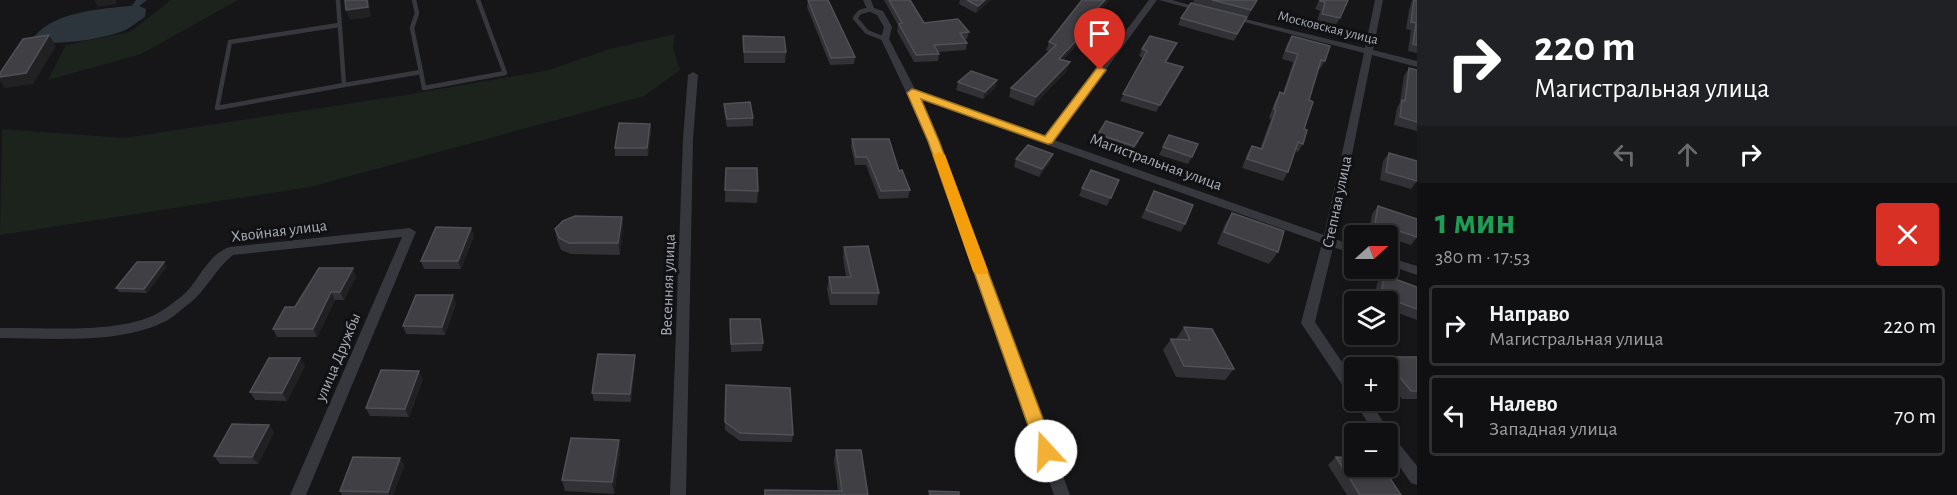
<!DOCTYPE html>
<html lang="ru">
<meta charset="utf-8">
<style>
body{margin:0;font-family:"Alegreya Sans",sans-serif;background:#19191b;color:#f1f3f6;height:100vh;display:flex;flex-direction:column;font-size:22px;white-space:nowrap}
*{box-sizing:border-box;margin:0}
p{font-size:20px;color:#9c9d9f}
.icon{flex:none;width:33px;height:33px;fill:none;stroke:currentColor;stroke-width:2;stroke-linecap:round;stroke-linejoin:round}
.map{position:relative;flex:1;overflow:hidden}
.details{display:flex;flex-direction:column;background:#101012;width:540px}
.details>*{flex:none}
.guide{background:#202124;color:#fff;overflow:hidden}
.needle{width:39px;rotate:69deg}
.buttons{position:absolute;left:1344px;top:225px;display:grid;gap:12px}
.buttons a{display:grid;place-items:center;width:54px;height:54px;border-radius:6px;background:#101012;box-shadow:0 3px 9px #0003,0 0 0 2px #303032;font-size:30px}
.pin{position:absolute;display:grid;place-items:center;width:51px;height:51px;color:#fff;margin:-62px -26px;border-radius:50% 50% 50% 0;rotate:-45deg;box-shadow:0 0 6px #0007}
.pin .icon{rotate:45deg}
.me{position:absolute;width:66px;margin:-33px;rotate:340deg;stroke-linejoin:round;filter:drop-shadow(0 0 4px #0008)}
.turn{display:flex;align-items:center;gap:21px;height:126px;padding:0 18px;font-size:27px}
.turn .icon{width:78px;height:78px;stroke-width:2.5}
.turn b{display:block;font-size:42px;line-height:51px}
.lanes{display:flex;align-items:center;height:57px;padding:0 18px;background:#0003;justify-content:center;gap:30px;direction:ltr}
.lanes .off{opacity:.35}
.round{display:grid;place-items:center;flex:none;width:63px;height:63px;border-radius:6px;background:#19191b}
.summary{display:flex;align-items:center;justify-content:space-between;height:102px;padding:0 18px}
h1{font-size:36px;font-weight:700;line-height:45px;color:#1e9e55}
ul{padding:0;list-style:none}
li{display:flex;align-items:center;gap:18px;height:81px;margin:0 12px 9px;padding:0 6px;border:3px solid #303032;border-radius:6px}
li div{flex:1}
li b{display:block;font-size:22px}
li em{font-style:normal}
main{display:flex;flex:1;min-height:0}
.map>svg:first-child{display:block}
.green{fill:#1c231d}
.water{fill:#2c353c}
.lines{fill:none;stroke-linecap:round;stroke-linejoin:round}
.canal{fill:#2c353c;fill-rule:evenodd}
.service{stroke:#37383d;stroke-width:4.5}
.minor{fill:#37383d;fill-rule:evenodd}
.wall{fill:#323236}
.shaded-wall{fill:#212124}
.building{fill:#3f3f44;stroke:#4f5156;stroke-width:1.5}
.route{fill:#f2b134;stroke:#9d7322;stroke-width:1.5}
.slow{fill:#f59e0b}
.labels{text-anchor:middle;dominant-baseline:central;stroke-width:6;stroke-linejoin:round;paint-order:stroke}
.far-street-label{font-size:14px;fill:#a8adb8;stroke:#111113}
.street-label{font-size:16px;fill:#a8adb8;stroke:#111113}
</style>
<main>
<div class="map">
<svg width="1417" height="495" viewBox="0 0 1417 495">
<rect width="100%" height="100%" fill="#161618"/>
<g class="green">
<path d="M171,0H238L141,54L48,80L66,45L130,32Z"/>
<path d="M675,34L673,48L680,70L644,96L310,187L0,235L2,129L124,138L412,94L549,70L610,49Z"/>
</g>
<path class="water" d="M137,5L146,9L145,17C138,21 132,27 125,30C102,40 55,46 31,41C51,10 104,9 137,5Z"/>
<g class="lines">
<path class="canal" d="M136,0H147L137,8L132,5Z"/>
<g class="service">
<path d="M338,0L344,85L421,72L424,88L505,73L478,0"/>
<path d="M414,0L417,13L412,28L421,72"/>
<path d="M871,9L860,12L855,18L867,32L885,39"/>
<path d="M339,25L230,42L217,108L344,85"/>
</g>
<g class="minor">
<path d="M863,0H871L874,8L883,11L892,27L889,39L916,91L1046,137L1149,0H1157L1054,140L1324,235L1364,53L1225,17L1229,15L1365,48L1375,0H1383L1373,50L1417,61V67L1372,55L1335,239L1354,246V254L1333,247L1315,322L1354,380V397L1349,395L1301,323L1322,243L919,99L939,141L1070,495H1054L929,141L881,39L884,27L877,15L868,11Z"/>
<path d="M1159,0H1172L1207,10L1203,12Z"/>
<path d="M693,72L698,75L693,139L686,495H670L683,139L688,75Z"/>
<path d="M410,228L416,232L306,495H290L402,237L233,255C216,268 207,289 190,303C183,308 176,315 168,320C121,345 52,338 0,338V328C45,327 121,335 160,312C167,308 175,301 182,296C199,282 207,254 230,247Z"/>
<path d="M1388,257L1417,266V275L1388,265Z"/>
<path d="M1354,398V400H1369L1391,434L1417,466V485L1411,483L1388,450V434H1375L1356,404L1354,400Z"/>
</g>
</g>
<g class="wall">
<path d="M808,0L855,57L854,64L830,65L807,7Z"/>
<path d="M884,0H910L924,23L969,32L967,39H964L967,43L966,50L938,52L939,54L938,61L914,62L897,31L898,25Z"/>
<path d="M960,0H991L976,13L959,4Z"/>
<path d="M1194,0H1257L1248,17L1193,3Z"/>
<path d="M1319,0H1348L1340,18L1335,26L1317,22L1320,11L1315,9Z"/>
<path d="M1412,0H1417V53L1408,51L1411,30L1406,29L1409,10Z"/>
<path d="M1096,15H1097L1094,23L1086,35L1063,60L1067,71L1033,106L1009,97L1011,88L1049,51H1046L1049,42Z"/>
<path d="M1247,17L1234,41L1178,25L1181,18Z"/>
<path d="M743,36L786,52L785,63H744Z"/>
<path d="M1292,36L1325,61L1320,69H1318L1309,100L1304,129L1303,144L1298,152L1295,151L1288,172L1283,181L1242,168L1247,154L1252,146L1260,149L1271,119L1269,118L1275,101L1280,92L1283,93L1293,62L1282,59L1287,44Z"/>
<path d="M1142,49L1173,50L1166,63L1183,67L1156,112L1120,101L1143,58L1139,56Z"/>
<path d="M1409,68L1417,70V131L1394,125L1397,108L1400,102L1404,76Z"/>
<path d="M997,80L995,88L983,99L956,90L958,82Z"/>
<path d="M724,104L753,118V126L727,127L724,111Z"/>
<path d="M650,124L651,131L648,156H615V148Z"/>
<path d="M1098,134L1139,141L1131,154L1094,142Z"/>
<path d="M1169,135L1192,157L1188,164L1159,155Z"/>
<path d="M852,139L899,171L910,190L908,198L879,199L866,165H855L851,147Z"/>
<path d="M1389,153L1417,181L1411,189L1380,180L1383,161Z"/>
<path d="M1053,154L1050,162L1039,177L1014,167L1016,159Z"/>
<path d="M726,168L758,191L757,203L725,202Z"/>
<path d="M1119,180L1107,206L1079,196L1082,188Z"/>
<path d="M1154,191L1185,224L1181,232L1141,218Z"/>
<path d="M1378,206L1417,237L1411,245L1388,238V236H1381L1369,231L1372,214Z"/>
<path d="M1232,213L1278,252L1269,264L1217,244L1225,224Z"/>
<path d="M622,217L623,228L620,255L571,254L561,250L557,240L555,229Z"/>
<path d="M471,228L474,236L461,269H424L421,261Z"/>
<path d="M844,247L879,293L877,305H830L827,289L829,277H846L843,258Z"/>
<path d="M167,266L147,293L119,292L116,288Z"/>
<path d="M1384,275L1417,287V320L1388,309V302H1374L1377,283Z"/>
<path d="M356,277L344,300H335L317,337H277L273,329L295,307Z"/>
<path d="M456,303L445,335L406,334L403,326Z"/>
<path d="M730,319L763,343L762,351L731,352Z"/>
<path d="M1184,327L1234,369L1225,380L1176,377L1163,350L1171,339H1176Z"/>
<path d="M635,355V363L631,402L594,401L592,393Z"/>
<path d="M1383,357H1417V399H1402L1388,381V368H1377L1375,366Z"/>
<path d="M300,358L305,366L287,401L255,400L250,392Z"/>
<path d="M423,379L409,417L370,416L366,408Z"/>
<path d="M726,385L793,435L792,442L740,441L725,430Z"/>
<path d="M269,425L274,432L258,464H220L214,456Z"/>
<path d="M836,450L868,495H764L765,490L838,491L834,461Z"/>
<path d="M620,452L614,494L565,491L562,480Z"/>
<path d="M1336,457L1401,495H1347L1328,465Z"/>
<path d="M400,458L404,466L393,495H342L340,491Z"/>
</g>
<g class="shaded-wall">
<path d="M94,0H116V4L98,7Z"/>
<path d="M367,0H369L371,17L350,20L346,10Z"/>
<path d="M985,0H991L976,13L978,6Z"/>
<path d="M1105,0H1110L1089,22L1092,14Z"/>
<path d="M1097,15L1094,23L1086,35L1056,67L1059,59Z"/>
<path d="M49,35L56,46L33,84L5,88L0,81V77Z"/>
<path d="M1070,62L1067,71L1033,106L1036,97Z"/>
<path d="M1183,67L1179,75L1156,112L1160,105Z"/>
<path d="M997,80L995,88L983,99L985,92Z"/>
<path d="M650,124L651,131L648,156L647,148Z"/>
<path d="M1053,154L1050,162L1039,177L1042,169Z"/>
<path d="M622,217L623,228L620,255L618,243Z"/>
<path d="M471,228L474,236L461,269L458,261Z"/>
<path d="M164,262L167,266L147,293L144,289Z"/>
<path d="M353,268L356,277L344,300L340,292Z"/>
<path d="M331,292L335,300L317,337L313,329Z"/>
<path d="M453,295L456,303L445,335L442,327Z"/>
<path d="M635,355V363L631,402L630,394Z"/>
<path d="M300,358L305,366L287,401L282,393Z"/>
<path d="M419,371L423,379L409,417L405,409Z"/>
<path d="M269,425L274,432L258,464L252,457Z"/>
<path d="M619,440L620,452L614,494L612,482Z"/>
<path d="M400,458L404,466L393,495H389L388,492Z"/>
</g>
<g class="building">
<path d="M345,0H367L368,7L346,10Z"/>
<path d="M808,0H828L855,57L831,58Z"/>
<path d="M889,0H910L924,23L958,19L969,32L960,33L967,43L934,45L939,54L916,55L899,24L902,23Z"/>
<path d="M967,0H985L978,6Z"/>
<path d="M1082,0H1105L1092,14L1097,15L1089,27L1059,59L1070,62L1036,97L1011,88L1056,45L1049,42Z"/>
<path d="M1212,0H1257L1251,10Z"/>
<path d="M1320,0H1348L1340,18L1322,14L1325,2L1320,1Z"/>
<path d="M1414,0H1417V45L1413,44L1416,23L1411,22Z"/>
<path d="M1191,3L1247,17L1237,34L1181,18Z"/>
<path d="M49,35L26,73L0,77V73L23,39Z"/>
<path d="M743,36L784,37L786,52H744Z"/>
<path d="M1150,36L1177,43L1165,62L1183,67L1160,105L1123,94L1147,51L1142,49Z"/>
<path d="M1292,36L1330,46L1325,61L1321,60L1309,100L1313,102L1304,129L1307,130L1303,144L1298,142L1288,172L1247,159L1252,146L1262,149L1276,110L1274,109L1280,92L1284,94L1298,54L1286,51Z"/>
<path d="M1409,68L1417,70V122L1400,117L1402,100L1405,101Z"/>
<path d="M971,71L997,80L985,92L958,82Z"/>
<path d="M750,102L753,118L727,119L724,104Z"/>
<path d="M1106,121L1143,133L1134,146L1098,134Z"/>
<path d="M619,123L650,124L647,148H615Z"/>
<path d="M1169,135L1198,144L1192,157L1163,147Z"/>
<path d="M852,139H889L899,171L902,170L910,190L881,191L867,157H856Z"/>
<path d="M1028,145L1053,154L1042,169L1016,159Z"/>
<path d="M1389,153L1417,161V181L1386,172Z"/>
<path d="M726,168H757L758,191L725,190Z"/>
<path d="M1091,170L1119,180L1111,198L1082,188Z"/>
<path d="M1154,191L1193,205L1185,224L1146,210Z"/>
<path d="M1378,206L1417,219V237L1375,223Z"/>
<path d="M1232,213L1284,231L1278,252L1224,232Z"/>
<path d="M575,216L622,217L618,243H569L559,238L555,229L563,221Z"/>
<path d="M436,227L471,228L458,261H421Z"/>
<path d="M868,246L879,293H832L829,277H851L844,247Z"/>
<path d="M137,262H164L144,289L116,288Z"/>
<path d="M319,268H353L340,292H331L313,329H273L285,307H295Z"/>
<path d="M1384,275L1417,287V309L1381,296Z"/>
<path d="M416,295H453L442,327L403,326Z"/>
<path d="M730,319H760L763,343L731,344Z"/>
<path d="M1184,327L1212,329L1234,369L1184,366L1171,339L1190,340Z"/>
<path d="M598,354L635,355L630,394L592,393Z"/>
<path d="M1383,357H1417V391H1411Z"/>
<path d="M269,358H300L282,393L250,392Z"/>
<path d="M381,370L419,371L405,409L366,408Z"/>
<path d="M726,385L790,388L793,435L740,433L725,422Z"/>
<path d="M232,424L269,425L252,457L214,456Z"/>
<path d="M571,438L619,440L612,482L562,480Z"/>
<path d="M836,450H861L868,495H765V490L842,491Z"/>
<path d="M353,457L400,458L388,492L340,491Z"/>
<path d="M1336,457L1354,458V466H1382L1401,495H1360Z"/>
<path d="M929,491L959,492V495H930Z"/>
</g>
<path class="route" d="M1100,67L1106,70L1052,143L1048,144L921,99L939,141L1055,451L1052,456L1046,458L1040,456L1037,451L928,141L907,93L912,89L916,90L1045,136L1097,68Z"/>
<path class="slow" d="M939,152L945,155L988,271L986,274H976L973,271L933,155Z"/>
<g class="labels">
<g class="far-street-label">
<text transform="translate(1328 28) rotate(14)">Московская улица</text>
</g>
<g class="street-label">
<text transform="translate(1156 162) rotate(20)">Магистральная улица</text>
<text transform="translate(1337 202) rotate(-78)">Степная улица</text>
<text transform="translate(279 231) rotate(-7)">Хвойная улица</text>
<text transform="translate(668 285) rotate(-88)">Весенняя улица</text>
<text transform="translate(338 357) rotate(-67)">улица Дружбы</text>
</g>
</g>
</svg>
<div class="buttons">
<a><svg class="needle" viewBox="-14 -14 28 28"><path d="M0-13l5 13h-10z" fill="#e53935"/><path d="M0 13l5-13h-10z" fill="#9c9d9f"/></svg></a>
<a><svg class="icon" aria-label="layers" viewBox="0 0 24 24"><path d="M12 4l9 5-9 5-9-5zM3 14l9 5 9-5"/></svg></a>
<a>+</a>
<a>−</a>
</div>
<div class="pin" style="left:1100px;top:70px;background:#d93025"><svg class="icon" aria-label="arrive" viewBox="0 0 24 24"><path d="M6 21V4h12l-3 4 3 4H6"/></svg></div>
<svg class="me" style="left:1046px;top:451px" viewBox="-20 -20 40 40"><circle r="19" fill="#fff"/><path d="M0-13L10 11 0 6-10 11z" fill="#f2b134"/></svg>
</div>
<section class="details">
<div class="guide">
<div class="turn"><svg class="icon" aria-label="right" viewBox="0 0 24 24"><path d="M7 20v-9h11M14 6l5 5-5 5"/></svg><div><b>220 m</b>Магистральная улица</div></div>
<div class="lanes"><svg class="icon off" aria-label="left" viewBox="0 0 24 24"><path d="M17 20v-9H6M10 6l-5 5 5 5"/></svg><svg class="icon off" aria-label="ahead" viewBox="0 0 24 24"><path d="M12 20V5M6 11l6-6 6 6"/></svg><svg class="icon" aria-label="right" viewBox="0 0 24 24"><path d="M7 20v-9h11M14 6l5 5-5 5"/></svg></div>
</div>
<div class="summary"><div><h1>1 мин</h1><p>380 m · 17:53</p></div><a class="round" style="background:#d93025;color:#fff"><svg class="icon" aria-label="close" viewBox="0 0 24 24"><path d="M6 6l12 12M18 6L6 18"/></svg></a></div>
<ul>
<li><svg class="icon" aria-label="right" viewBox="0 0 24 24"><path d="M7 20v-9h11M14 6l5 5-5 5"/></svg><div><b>Направо</b><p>Магистральная улица</p></div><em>220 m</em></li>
<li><svg class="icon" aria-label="left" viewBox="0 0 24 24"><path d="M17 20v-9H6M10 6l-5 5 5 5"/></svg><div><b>Налево</b><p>Западная улица</p></div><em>70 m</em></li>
</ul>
</section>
</main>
